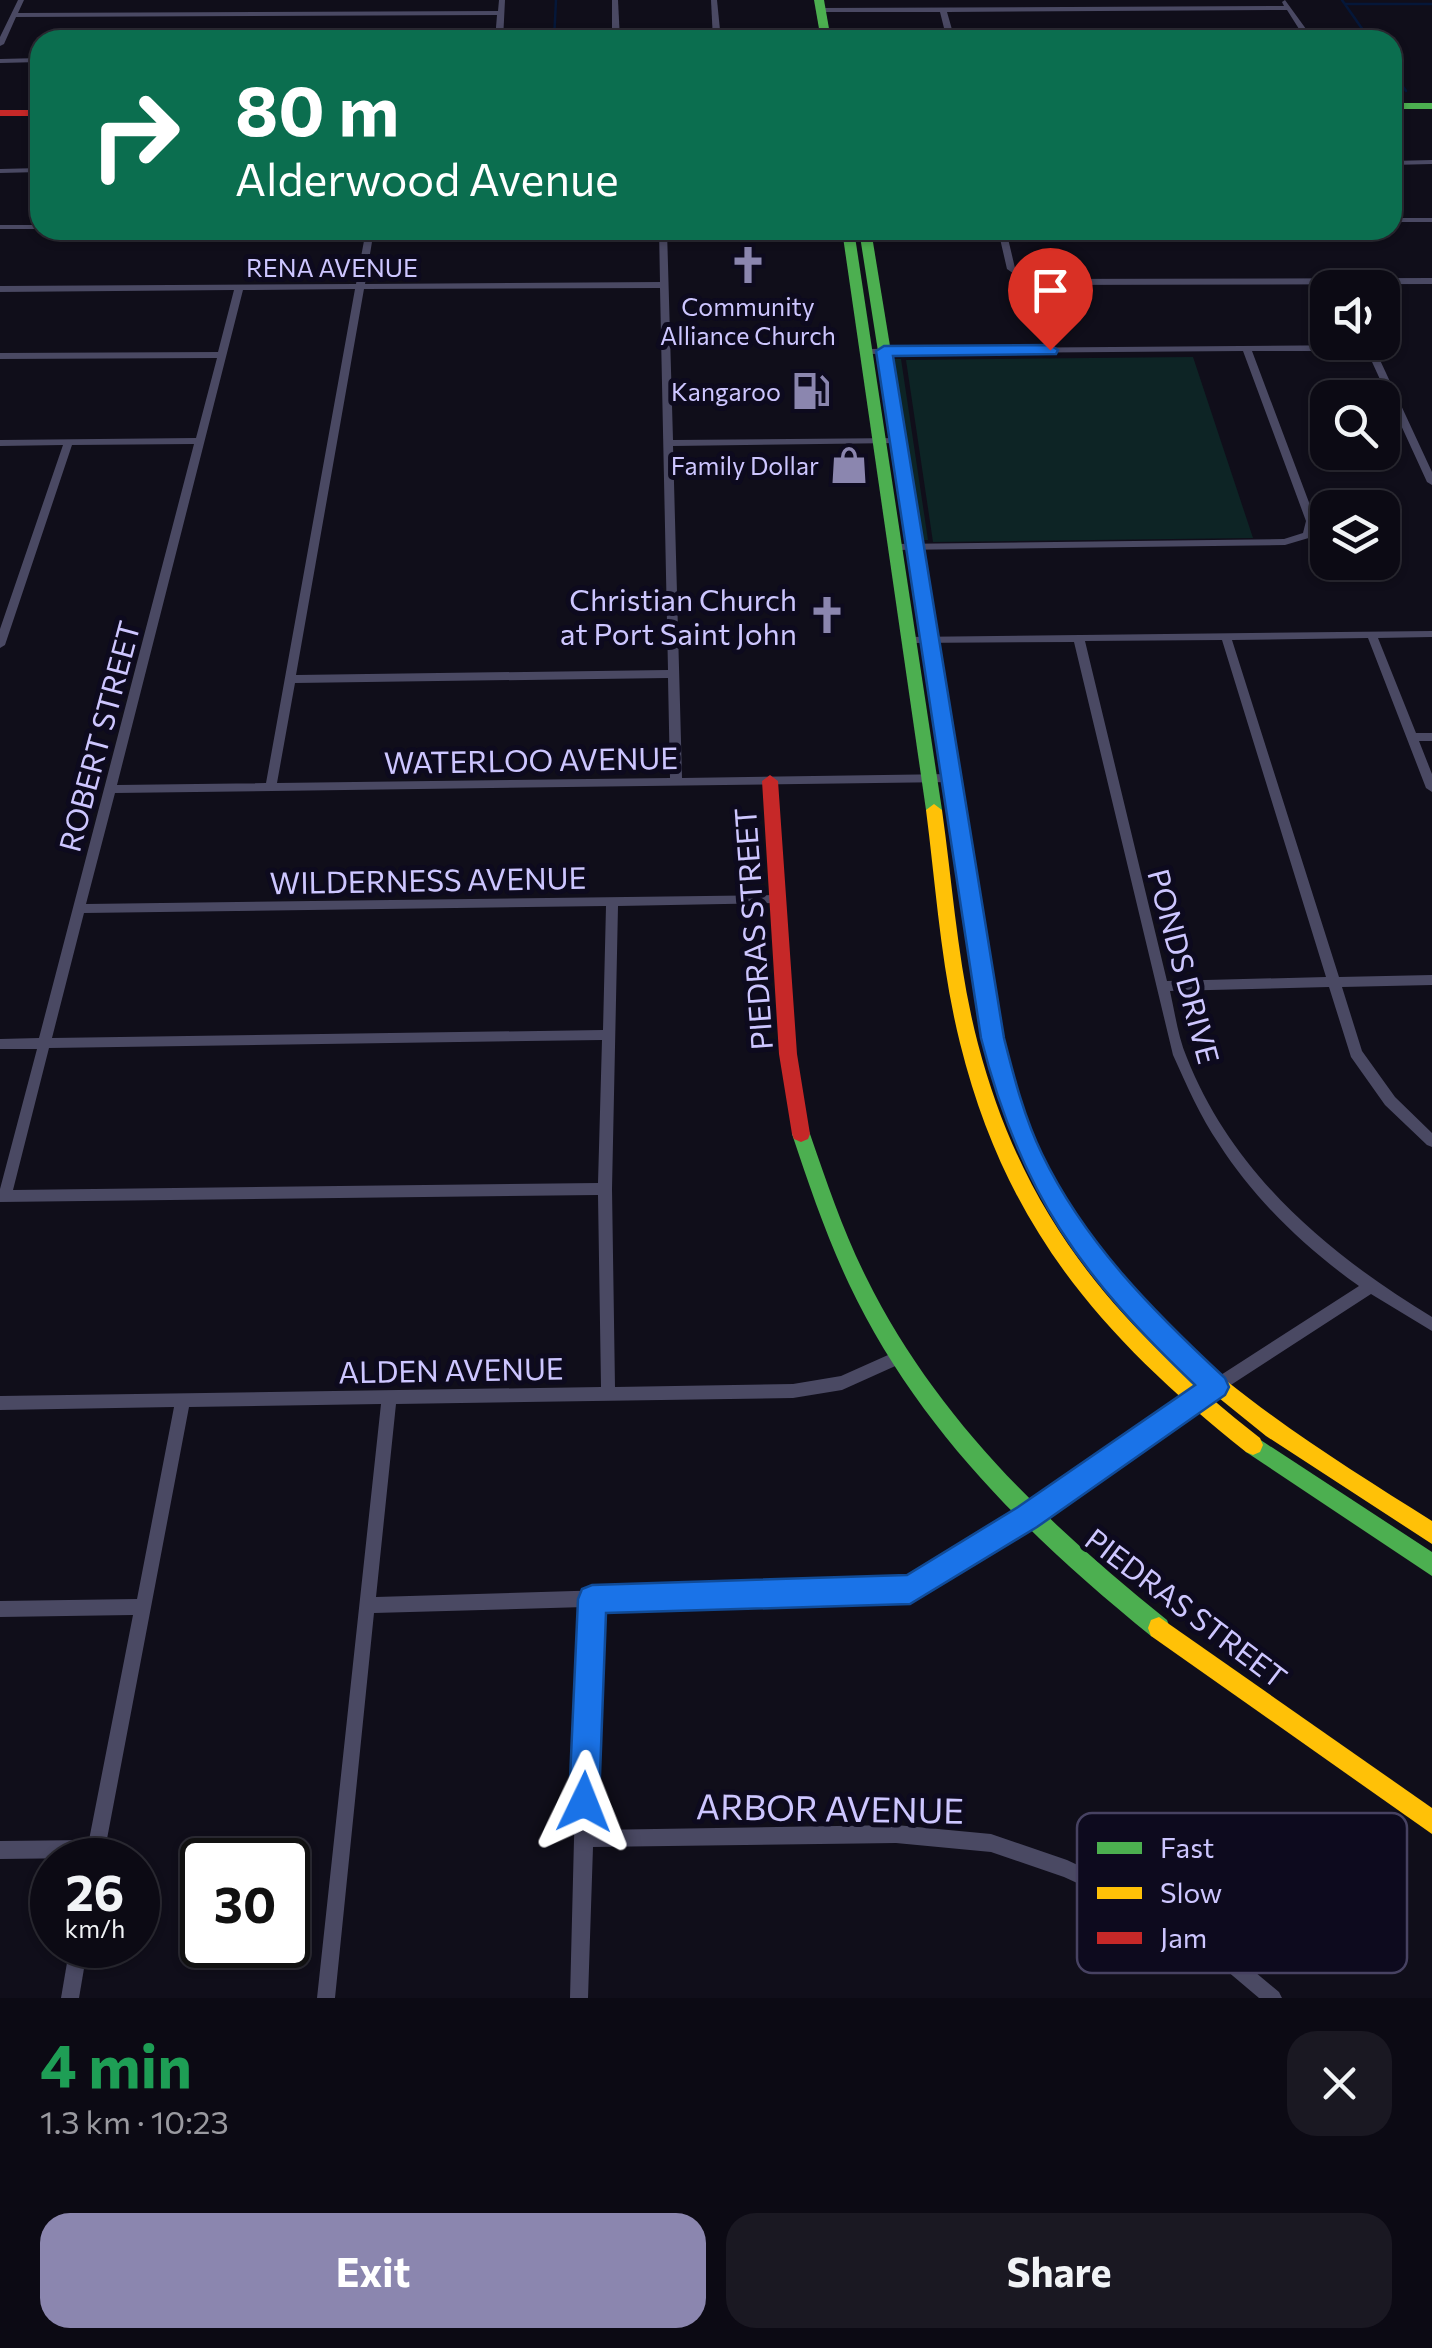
<!DOCTYPE html>
<meta charset="utf-8">
<style>
body{margin:0;font-family:Commissioner,sans-serif;background:#1a1822;color:#f1f3f6;height:100vh;display:flex;flex-direction:column;font-size:38px;white-space:nowrap}
*{box-sizing:border-box;margin:0}
p{font-size:32px;color:#9a9aa0}
.icon{flex:none;width:55px;height:55px;fill:none;stroke:currentColor;stroke-width:2;stroke-linecap:round;stroke-linejoin:round}
.map{position:relative;height:1998px;overflow:hidden}
.side{display:flex;flex-direction:column;background:#0c0a14;flex:1}
.side>*{flex:none}
.top-card{position:absolute;left:30px;top:30px;width:1372px;height:210px;border-radius:30px;box-shadow:0 2px 8px #0004,0 0 0 2px #2c2b34;background:#0b6e4f;color:#fff;overflow:hidden}
.tools{position:absolute;left:1310px;top:270px;display:grid;gap:20px}
.tools a{display:grid;place-items:center;width:90px;height:90px;border-radius:20px;background:#0c0a14;box-shadow:0 2px 8px #0004,0 0 0 2px #2c2b34;font-size:50px}
.speed{position:absolute;left:30px;top:1838px;display:flex;gap:20px;font-size:50px;font-weight:700;text-align:center}
.speed>*{display:grid;place-content:center;width:130px;height:130px;border-radius:50%;background:#0c0a14;box-shadow:0 2px 8px #0004,0 0 0 2px #2c2b34;line-height:1}
.speed small{font-size:25px;font-weight:400}
.speed .limit{border:5px solid #111;border-radius:15px;background:#fff;color:#111}
.pin{position:absolute;display:grid;place-items:center;width:85px;height:85px;color:#fff;margin:-102px -42px;border-radius:50% 50% 50% 0;rotate:-45deg;box-shadow:0 0 10px #0007}
.pin .icon{rotate:45deg}
.me{position:absolute;width:110px;margin:-55px;rotate:2deg;stroke-linejoin:round;filter:drop-shadow(0 0 8px #0008)}
.turn{display:flex;align-items:center;gap:35px;height:210px;padding:0 40px;font-size:45px}
.turn .icon{width:130px;height:130px;stroke-width:2.5}
.turn b{display:block;font-size:70px;line-height:85px}
.round{display:grid;place-items:center;flex:none;width:105px;height:105px;border-radius:30px;background:#1a1822}
.headline{display:flex;align-items:center;justify-content:space-between;height:170px;padding:0 40px}
h1{font-size:60px;font-weight:700;line-height:75px;color:#1e9e55}
.primary-button{display:flex;gap:20px;margin-top:auto;padding:20px 40px}
.primary-button a{flex:1;height:115px;border-radius:30px;background:#8b86af;color:#fff;font-size:40px;font-weight:700;line-height:115px;text-align:center}
.primary-button a+a{background:#1a1822;color:#f1f3f6}
.map>svg:first-child{display:block}
.green{fill:#0d2425}
.lines{fill:none;stroke-linecap:round;stroke-linejoin:round}
.stream{stroke:#051739;stroke-width:2.5}
.street{fill:#4a4963;fill-rule:evenodd}
.fast{fill:#4caf50;fill-rule:evenodd}
.slow{fill:#ffc107;fill-rule:evenodd}
.jam{fill:#c62828;fill-rule:evenodd}
.route{fill:#1a73e8;stroke:#114b97;stroke-width:2.5}
.labels{text-anchor:middle;dominant-baseline:central;stroke-width:10;stroke-linejoin:round;paint-order:stroke}
.far-street-label{font-size:25px;fill:#cdc6ff;stroke:#0d0a1e}
.far-poi-label{font-size:25px;fill:#cdc6ff;stroke:#0d0a1e;text-anchor:end}
.poi-label{font-size:30px;fill:#cdc6ff;stroke:#0d0a1e;text-anchor:end}
.street-label{font-size:30px;fill:#cdc6ff;stroke:#0d0a1e}
.near-street-label{font-size:35px;fill:#cdc6ff;stroke:#0d0a1e}
.key{fill:#0d0a1e;stroke:#474262;stroke-width:2.5}
.key-label{font-size:28px;fill:#cdc6ff}
</style>
<div class="map">
<svg width="1432" height="1998" viewBox="0 0 1432 1998">
<rect width="100%" height="100%" fill="#100e1a"/>
<g class="green">
<path d="M1193,357L1253,538L933,542L906,360Z"/>
<path d="M892,359H901L928,540H920Z"/>
</g>
<g class="lines">
<g class="stream">
<path d="M1342,0L1370,40"/>
<path d="M1345,4H1432"/>
<path d="M554,40L556,0"/>
<path d="M1392,71L1406,91"/>
</g>
<g class="street">
<path d="M18,0H24L18,13L498,11L499,0H505L503,40H495L497,15L16,17L4,44L0,46V37Z"/>
<path d="M612,0H618L620,40H612Z"/>
<path d="M711,0H717L721,40H713Z"/>
<path d="M1285,0L1314,40H1306L1287,10L947,12L955,40H947L940,12H821L818,10L821,8L1284,6L1282,2Z"/>
<path d="M40,58V62L0,63V59Z"/>
<path d="M1432,160V164L1392,165V161Z"/>
<path d="M40,168V172L0,173V169Z"/>
<rect x="1392" y="218" width="40" height="4"/>
<rect x="0" y="225" width="40" height="4"/>
<path d="M366,230H374L365,284L660,282L659,230H667L673,440L901,438L903,440L898,443L673,446L682,778L952,774L958,778L952,782L115,793L86,904L779,895L785,899L779,903L618,906L612,1189L615,1387L793,1384L841,1376L897,1351L902,1353L904,1358L902,1363L842,1390L793,1398L396,1404L376,1597L908,1581L1023,1512L1210,1382L1359,1286C1305,1248 1255,1200 1219,1144C1200,1116 1187,1086 1173,1055L1074,642L908,643L903,640L908,637L1432,631V637L1378,638L1416,733H1432V741H1419L1432,774V792L1426,788L1368,638L1232,640L1339,977L1432,975V985L1342,987L1362,1051L1395,1097L1432,1133V1147L1427,1145L1385,1105L1351,1057L1329,987L1170,991C1175,1013 1178,1037 1187,1058C1233,1174 1328,1254 1432,1317V1331L1371,1294L1220,1392L1033,1522L910,1597L601,1606L593,1830L896,1825L991,1834L1067,1860L1135,1892L1206,1931L1279,1992L1282,1998H1259L1194,1943L1123,1904L1064,1877L991,1852L896,1843L593,1847L588,1998H570L574,1839L585,1607L374,1613L335,1998H317L381,1404L189,1407L103,1860H85L86,1858L0,1859V1841L89,1840L133,1615L0,1617V1601L137,1599L174,1407L0,1410V1396L601,1387L598,1195L0,1202V1189L37,1049H0V1039L39,1038L194,444L72,445L5,645L0,648V629L63,445L0,446V440L196,438L217,358L0,359V353L218,352L234,290L0,292V286L356,284ZM660,288L668,670L296,675L364,289ZM355,289L266,783L117,785L243,290ZM1222,640L1326,977L1167,981L1085,641ZM668,678L670,778L277,783L295,683ZM606,906L603,1030L52,1038L84,913ZM602,1040L598,1183L13,1190L49,1048Z"/>
<path d="M998,230H1006L1015,268L1032,279L1432,278V284L1030,285L1007,269Z"/>
<path d="M1370,342L1373,345L1432,472V485L1427,482L1367,351H1252L1316,521L1312,537L1285,545L895,550L890,547L895,544L1284,539L1303,533L1306,521L1243,351L866,354L863,353V349L1365,345Z"/>
<path d="M70,1945H88L79,1998H61Z"/>
</g>
<g class="fast">
<path d="M814,0H824L831,40H821Z"/>
<rect x="1392" y="103" width="40" height="6"/>
<path d="M842,230H854L942,810L934,816L926,810Z"/>
<path d="M859,230H871L1006,1054L1003,1059H991L988,1054Z"/>
<path d="M801,1126L808,1129L810,1134C827,1183 843,1231 866,1277C935,1417 1047,1524 1167,1620L1170,1628L1167,1636L1159,1639L1151,1636C1030,1538 917,1428 849,1284C826,1235 809,1185 792,1134L794,1129Z"/>
<path d="M1253,1435L1432,1552V1576L1246,1452L1243,1445L1246,1438Z"/>
</g>
<g class="slow">
<path d="M934,804L942,810C953,888 958,968 978,1044C1025,1222 1119,1327 1260,1438L1263,1445L1260,1452L1253,1455L1246,1452C1101,1336 1006,1228 960,1043C941,967 936,888 926,810Z"/>
<path d="M997,1047L1003,1049L1006,1054C1021,1102 1037,1152 1062,1196C1147,1343 1292,1433 1432,1521V1544L1266,1436L1167,1356L1123,1311L1083,1262L1049,1209L1021,1149L988,1054L991,1049Z"/>
<path d="M1159,1617L1432,1808V1834L1151,1636L1148,1628L1151,1620Z"/>
</g>
<g class="jam">
<rect x="0" y="110" width="40" height="6"/>
<path d="M770,775L778,781L797,1054L810,1134L808,1139L801,1142L794,1139L792,1134L779,1054L762,781Z"/>
</g>
</g>
<path class="route" d="M1050,345L1058,350L1056,354L893,356L1004,1038C1014,1077 1024,1117 1042,1154C1085,1243 1154,1312 1225,1378L1229,1387L1225,1395L1037,1527L910,1604L606,1613L599,1802L595,1813L584,1818L573,1813L569,1802L578,1599L582,1589L592,1585L907,1575L1018,1507L1195,1385C1081,1276 1020,1193 981,1038L876,351L884,346Z"/>
<defs>
<g id="church-bare" transform="scale(3)"><path d="M-1.2-6h2.4v3.5h3.3v2.4h-3.3V6h-2.4V-.1h-3.3v-2.4h3.3Z" fill="#8b86af" stroke="#0d0a1e" stroke-width="2.5" paint-order="stroke"/></g>
<g id="fuel-bare" transform="scale(3)"><path d="M-5.5-6h7V0h2V4h1.3V-2.5L3-4.5l.8-.8L6-3V5H2.5V1h-1V6h-7ZM-4.2-4.7v3.2H.2V-4.7Z" fill="#8b86af" stroke="#0d0a1e" stroke-width="2.5" paint-order="stroke"/></g>
<g id="shop-bare" transform="scale(3)"><path d="M-5-2.5h2.3a2.7 3.5 0 0 1 5.4 0H5L5.5 6h-11ZM-1.5-2.5h3a1.5 2.3 0 0 0-3 0Z" fill="#8b86af" stroke="#0d0a1e" stroke-width="2.5" paint-order="stroke"/></g>
</defs>
<g fill-rule="evenodd">
<use href="#church-bare" x="748" y="265"/>
<use href="#fuel-bare" x="811" y="391"/>
<use href="#shop-bare" x="849" y="465"/>
<use href="#church-bare" x="827" y="615"/>
</g>
<g class="labels">
<g class="far-street-label">
<text x="332" y="267">RENA AVENUE</text>
</g>
<g class="far-poi-label">
<text x="748" y="306" text-anchor="middle">Community<tspan x="748" dy="29">Alliance Church</tspan></text>
<text x="781" y="391">Kangaroo</text>
<text x="819" y="465">Family Dollar</text>
</g>
<g class="poi-label">
<text x="797" y="598">Christian Church<tspan x="797" dy="34">at Port Saint John</tspan></text>
</g>
<g class="street-label">
<text transform="translate(98 736) rotate(-75)">ROBERT STREET</text>
<text transform="translate(531 759) rotate(-1)">WATERLOO AVENUE</text>
<text transform="translate(428 879) rotate(-1)">WILDERNESS AVENUE</text>
<text transform="translate(752 929) rotate(-94)">PIEDRAS STREET</text>
<text transform="translate(1185 966) rotate(75)">PONDS DRIVE</text>
<text transform="translate(451 1369) rotate(-1)">ALDEN AVENUE</text>
<text transform="translate(1187 1607) rotate(37)">PIEDRAS STREET</text>
</g>
<g class="near-street-label">
<text transform="translate(830 1807) rotate(1)">ARBOR AVENUE</text>
</g>
</g>
<rect x="1077" y="1813" width="330" height="160" rx="15" class="key"/>
<rect x="1097" y="1842" width="45" height="12" fill="#4caf50"/>
<rect x="1097" y="1887" width="45" height="12" fill="#ffc107"/>
<rect x="1097" y="1932" width="45" height="12" fill="#c62828"/>
<g class="key-label">
<text x="1160" y="1858">Fast</text>
<text x="1160" y="1903">Slow</text>
<text x="1160" y="1948">Jam</text>
</g>
</svg>
<div class="tools">
<a><svg class="icon" aria-label="sound" viewBox="0 0 24 24"><path d="M4 9h4l5-4v14l-5-4H4zM17 9q2 3 0 6"/></svg></a>
<a><svg class="icon" aria-label="search" viewBox="0 0 24 24"><circle cx="10" cy="10" r="6"/><path d="M15 15l6 6"/></svg></a>
<a><svg class="icon" aria-label="layers" viewBox="0 0 24 24"><path d="M12 4l9 5-9 5-9-5zM3 14l9 5 9-5"/></svg></a>
</div>
<div class="speed"><div>26<small>km/h</small></div><div class="limit">30</div></div>
<div class="pin" style="left:1050px;top:350px;background:#d93025"><svg class="icon" aria-label="arrive" viewBox="0 0 24 24"><path d="M6 21V4h12l-3 4 3 4H6"/></svg></div>
<svg class="me" style="left:584px;top:1802px" viewBox="-20 -20 40 40"><path d="M0-17L14 15 0 8-14 15z" fill="#1a73e8" stroke="#fff" stroke-width="4"/></svg>
<div class="top-card">
<div class="turn"><svg class="icon" aria-label="right" viewBox="0 0 24 24"><path d="M7 20v-9h11M14 6l5 5-5 5"/></svg><div><b>80 m</b>Alderwood Avenue</div></div>
</div>
</div>
<section class="side">
<div class="headline"><div><h1>4 min</h1><p>1.3 km · 10:23</p></div><a class="round"><svg class="icon" aria-label="close" viewBox="0 0 24 24"><path d="M6 6l12 12M18 6L6 18"/></svg></a></div>
<div class="primary-button"><a>Exit</a><a>Share</a></div>
</section>
